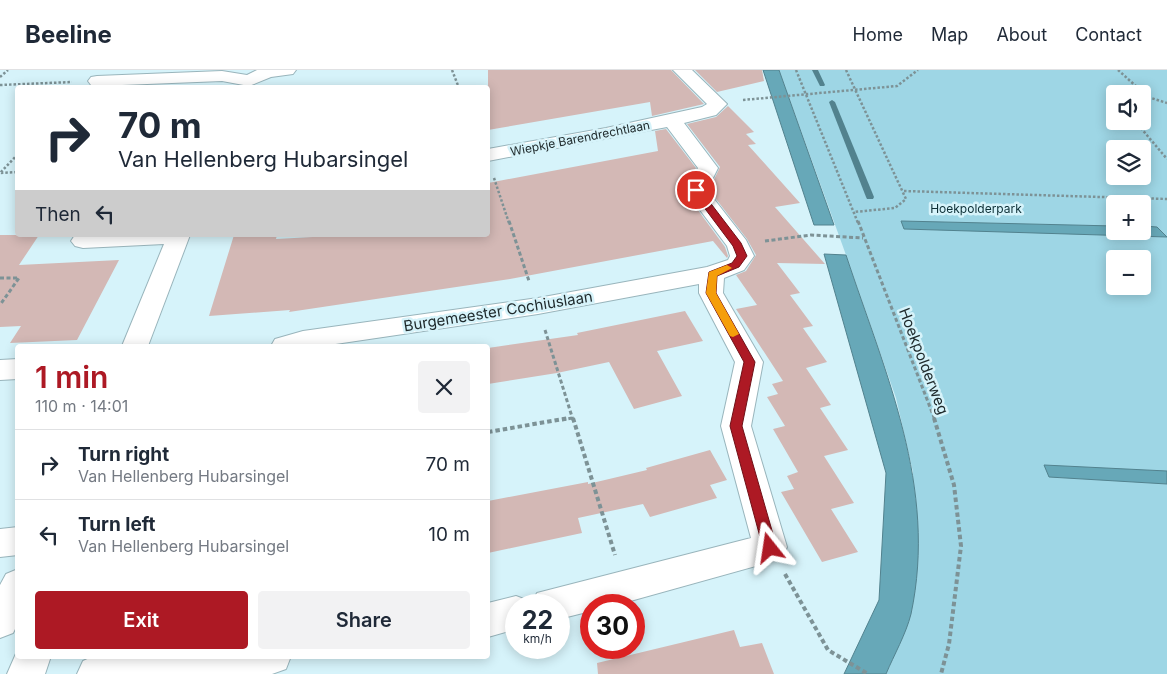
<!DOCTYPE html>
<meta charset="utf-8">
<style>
body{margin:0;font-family:Inter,sans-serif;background:#f2f2f3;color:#1f2937;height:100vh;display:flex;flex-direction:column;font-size:19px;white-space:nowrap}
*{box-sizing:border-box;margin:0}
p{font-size:16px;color:#747a83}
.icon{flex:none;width:28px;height:28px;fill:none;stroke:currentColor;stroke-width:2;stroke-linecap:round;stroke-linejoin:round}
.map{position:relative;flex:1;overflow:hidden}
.sheet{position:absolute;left:15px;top:274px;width:475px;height:315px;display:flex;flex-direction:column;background:#fff;border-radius:5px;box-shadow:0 2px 12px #0003}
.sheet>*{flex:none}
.banner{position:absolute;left:15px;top:15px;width:475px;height:152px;border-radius:5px;box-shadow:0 2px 12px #0003;background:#fff;color:#1f2937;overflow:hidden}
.fabs{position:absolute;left:1106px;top:15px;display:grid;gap:10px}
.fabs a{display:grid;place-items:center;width:45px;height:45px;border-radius:5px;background:#fff;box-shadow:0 2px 12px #0003;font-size:25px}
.speed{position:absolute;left:505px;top:524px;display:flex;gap:10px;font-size:25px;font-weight:700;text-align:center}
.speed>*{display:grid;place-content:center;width:65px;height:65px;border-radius:50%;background:#fff;box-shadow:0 2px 12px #0003;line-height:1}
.speed small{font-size:12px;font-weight:400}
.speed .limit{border:8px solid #d22;background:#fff;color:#111}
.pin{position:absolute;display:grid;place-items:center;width:42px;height:42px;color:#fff;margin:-21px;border:2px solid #fff;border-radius:50%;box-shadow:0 1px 5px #0007}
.me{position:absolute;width:55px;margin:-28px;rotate:345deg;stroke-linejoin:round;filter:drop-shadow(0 0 4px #0008)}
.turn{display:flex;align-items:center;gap:18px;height:105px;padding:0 20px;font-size:22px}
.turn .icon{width:65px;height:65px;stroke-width:2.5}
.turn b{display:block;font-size:35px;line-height:42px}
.then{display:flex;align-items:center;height:48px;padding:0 20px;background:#0003;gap:10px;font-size:19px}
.round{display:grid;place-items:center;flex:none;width:52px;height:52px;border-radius:5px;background:#f2f2f3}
.overview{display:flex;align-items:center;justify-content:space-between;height:85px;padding:0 20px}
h1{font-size:30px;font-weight:600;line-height:38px;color:#ad1924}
.cta{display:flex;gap:10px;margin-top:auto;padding:10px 20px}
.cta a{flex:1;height:58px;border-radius:5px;background:#ad1924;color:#fff;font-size:20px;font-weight:600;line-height:58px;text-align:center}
.cta a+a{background:#f2f2f3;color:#1f2937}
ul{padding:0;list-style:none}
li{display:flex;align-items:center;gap:15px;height:70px;padding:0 20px;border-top:1px solid #e0e1e3}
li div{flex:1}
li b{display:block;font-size:19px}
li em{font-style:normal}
header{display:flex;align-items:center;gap:30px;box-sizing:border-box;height:70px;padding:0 25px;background:#fff;border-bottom:1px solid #e0e1e3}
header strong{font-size:24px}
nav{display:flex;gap:28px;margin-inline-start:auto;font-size:18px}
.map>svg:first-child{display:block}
.green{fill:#9ed6e5;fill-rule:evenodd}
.water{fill:#67a8b8;stroke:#52828e}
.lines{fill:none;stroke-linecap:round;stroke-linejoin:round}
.stream{fill:#52828e;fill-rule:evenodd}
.building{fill:#d3b8b5}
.street-casing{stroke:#99b5bc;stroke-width:2}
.path-far2{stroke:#7d9296;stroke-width:2.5;stroke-dasharray:2.5 2;stroke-linecap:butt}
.path-far1{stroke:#7d9296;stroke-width:3;stroke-dasharray:4 2.5;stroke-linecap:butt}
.path{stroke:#7d9296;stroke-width:4;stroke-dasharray:4.5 3;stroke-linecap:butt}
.street{fill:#fff;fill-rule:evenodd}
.route{fill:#ad1924;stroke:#701017}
.slow{fill:#f59e0b}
.labels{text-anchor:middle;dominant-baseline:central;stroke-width:5;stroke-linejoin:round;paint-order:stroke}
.far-street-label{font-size:12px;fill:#202b2d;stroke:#d6f3fa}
.far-park-label{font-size:12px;fill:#0d2f36;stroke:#d6f3fa}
.street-label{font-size:15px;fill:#202b2d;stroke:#d6f3fa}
</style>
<header>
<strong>Beeline</strong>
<nav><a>Home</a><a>Map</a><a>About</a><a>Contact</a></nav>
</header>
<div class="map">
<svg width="1167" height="604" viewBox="0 0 1167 604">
<rect width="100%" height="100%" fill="#d6f3fa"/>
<path class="green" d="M779,0H1167V604H886L910,546L913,402L896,328L846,185ZM1115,24H1142V51H1115ZM1115,79H1142V106H1115ZM1115,134H1142V161H1115ZM1115,189H1142V216H1115Z"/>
<g class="water">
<path d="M763,0H779L834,155H814Z"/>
<path d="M901,151L1115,156V161H1142L1143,156L1157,157L1167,167L904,159Z"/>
<path d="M824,184L846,185C885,303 938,417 911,544C906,564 894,585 886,604H844L879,530L886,403Z"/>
<path d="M1044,395L1167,401V414L1049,407Z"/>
</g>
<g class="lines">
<g class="stream">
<path d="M812,0H818L825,15L824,16H820Z"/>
<path d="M832,30L835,32L874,127L873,129H867L866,127L829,32Z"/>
</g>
</g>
<g class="building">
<path d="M488,0H671L704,34L652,46L650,32L488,60Z"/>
<path d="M695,0H762L764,11L717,22Z"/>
<path d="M728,36L754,62L746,64L756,74L748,75L800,133L775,137L825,194L777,193L800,223L790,225L813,256L803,258L827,292L806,298L831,335L820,338L848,380L824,386L854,433L831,439L858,482L822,492L781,422L794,419L787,406L798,402L773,359L785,356L767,327L778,324L772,314L783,311L736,239L757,235L736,205L746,201L756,185L747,169L709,120L720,97L687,54L716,47Z"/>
<path d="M666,59L696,98L684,121L725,177L728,186L727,188L713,171L510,209L376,229L289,242L290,240L209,246L234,165H277L276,169L349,165H488V113L658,81L655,61Z"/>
<path d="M0,165H39L19,195L119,190L77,270L10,273L21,256L0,257Z"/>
<path d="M685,241L703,271L657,281L682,326L634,339L609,292L557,303L488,314V278L578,265L577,263Z"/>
<path d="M710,380L727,410L710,415L717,428L650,447L643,434L578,448L582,463L488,483V431L588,412V414L647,400L646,398Z"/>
<path d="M734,560L740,577L762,573L774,604H598L597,593Z"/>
</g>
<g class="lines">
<g class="street-casing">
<g id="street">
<path d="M257,0H296L293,4L271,7L249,16L222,11L97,16L91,15L88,11L91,7L97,6L222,1L247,5Z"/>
<path d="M673,0H692L727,34L716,45L684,53L718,98L707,120L746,170L754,186L744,200L724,208L723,223L763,292L751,356L787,477L782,487L770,492L616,535H591V541L559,549V535H531L537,523L751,468L721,356L735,292L699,223V214L538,244L322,276H271L275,269L303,261L538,228L707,197L728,190L730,186L727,176L685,120L698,98L667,57L488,91V79L606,58L702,37L707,34Z"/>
<path d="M75,165H190L148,276H122L164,174L83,178L75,176L71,171Z"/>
<path d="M18,289V309L0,310V290Z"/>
<path d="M18,457V485L0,487V459Z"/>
<path d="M18,499V553L13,563L0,568V515L6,504Z"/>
<path d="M516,526L529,531L530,535H516V559L488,567V533Z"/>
<path d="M18,579V586H51L45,604H7Z"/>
<path d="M94,586H291L286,599L272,604H77L83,591Z"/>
</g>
</g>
<g class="path-far2">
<path d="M452,0L459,18"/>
<path d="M796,0L858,153"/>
<path d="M846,0L906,129L895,138L854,142"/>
<path d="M1118,0L1148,27L1142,32"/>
<path d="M0,7L8,0"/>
<path d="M0,15L72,12"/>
<path d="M1148,27L1167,33"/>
<path d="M743,30L897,16L918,0"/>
<path d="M1135,51L1167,89"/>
<path d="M18,84L0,103L18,102"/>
<path d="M494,108L509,153"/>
<path d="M904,121L1167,129"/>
</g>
<g class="path-far1">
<path d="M509,151L529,211"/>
<path d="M858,151L935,350"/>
<path d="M765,171L811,165L863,168"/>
<path d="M0,208H19L0,235"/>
<path d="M545,260L573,350"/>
<path d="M562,350L572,348"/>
</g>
<g class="path">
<path d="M573,348L615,485"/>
<path d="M934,348L954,415L961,476L949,574L941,604"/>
<path d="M488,362L569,348"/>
<path d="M785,504L828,580L868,604"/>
</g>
<use href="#street" class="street"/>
</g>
<path class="route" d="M696,117L699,118L741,173L747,186L739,197L717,206L716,223L755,292L742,356L777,478L775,482L770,484L765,482L763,478L730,356L744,292L706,223L709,202L732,193L737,186L733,176L691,120Z"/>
<path class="slow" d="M727,195L732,198L717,206L716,223L739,264L733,267L730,266L706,223L709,202Z"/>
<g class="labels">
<g class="far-street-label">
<text transform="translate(580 68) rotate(-11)">Wiepkje Barendrechtlaan</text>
</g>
<g class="far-park-label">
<text x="976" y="138">Hoekpolderpark</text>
</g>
<g class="street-label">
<text transform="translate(498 241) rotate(-9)">Burgemeester Cochiuslaan</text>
<text transform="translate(924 291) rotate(69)">Hoekpolderweg</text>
</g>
</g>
</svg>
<div class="fabs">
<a><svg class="icon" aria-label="sound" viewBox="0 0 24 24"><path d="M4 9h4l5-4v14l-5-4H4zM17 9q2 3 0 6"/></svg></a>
<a><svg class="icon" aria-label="layers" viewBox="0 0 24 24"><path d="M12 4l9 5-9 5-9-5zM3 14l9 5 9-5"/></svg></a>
<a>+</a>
<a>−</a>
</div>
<div class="speed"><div>22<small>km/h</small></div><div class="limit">30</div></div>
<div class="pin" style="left:696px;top:120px;background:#d93025"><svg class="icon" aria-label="arrive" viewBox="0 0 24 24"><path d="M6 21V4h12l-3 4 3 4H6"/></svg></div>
<svg class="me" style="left:770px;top:478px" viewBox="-20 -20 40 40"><path d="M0-17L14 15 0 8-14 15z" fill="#ad1924" stroke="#fff" stroke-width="4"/></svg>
<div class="banner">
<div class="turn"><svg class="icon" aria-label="right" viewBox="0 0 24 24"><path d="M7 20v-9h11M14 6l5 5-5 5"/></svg><div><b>70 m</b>Van Hellenberg Hubarsingel</div></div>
<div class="then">Then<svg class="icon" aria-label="left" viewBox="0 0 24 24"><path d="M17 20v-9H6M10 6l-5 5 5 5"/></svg></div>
</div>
<section class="sheet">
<div class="overview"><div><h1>1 min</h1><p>110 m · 14:01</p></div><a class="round"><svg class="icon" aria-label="close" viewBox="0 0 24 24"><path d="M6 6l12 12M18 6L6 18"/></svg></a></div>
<ul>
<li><svg class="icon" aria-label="right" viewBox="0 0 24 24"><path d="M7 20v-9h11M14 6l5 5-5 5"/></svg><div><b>Turn right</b><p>Van Hellenberg Hubarsingel</p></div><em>70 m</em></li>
<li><svg class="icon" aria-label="left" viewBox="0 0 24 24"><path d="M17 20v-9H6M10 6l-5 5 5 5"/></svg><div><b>Turn left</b><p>Van Hellenberg Hubarsingel</p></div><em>10 m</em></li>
</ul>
<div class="cta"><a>Exit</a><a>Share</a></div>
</section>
</div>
